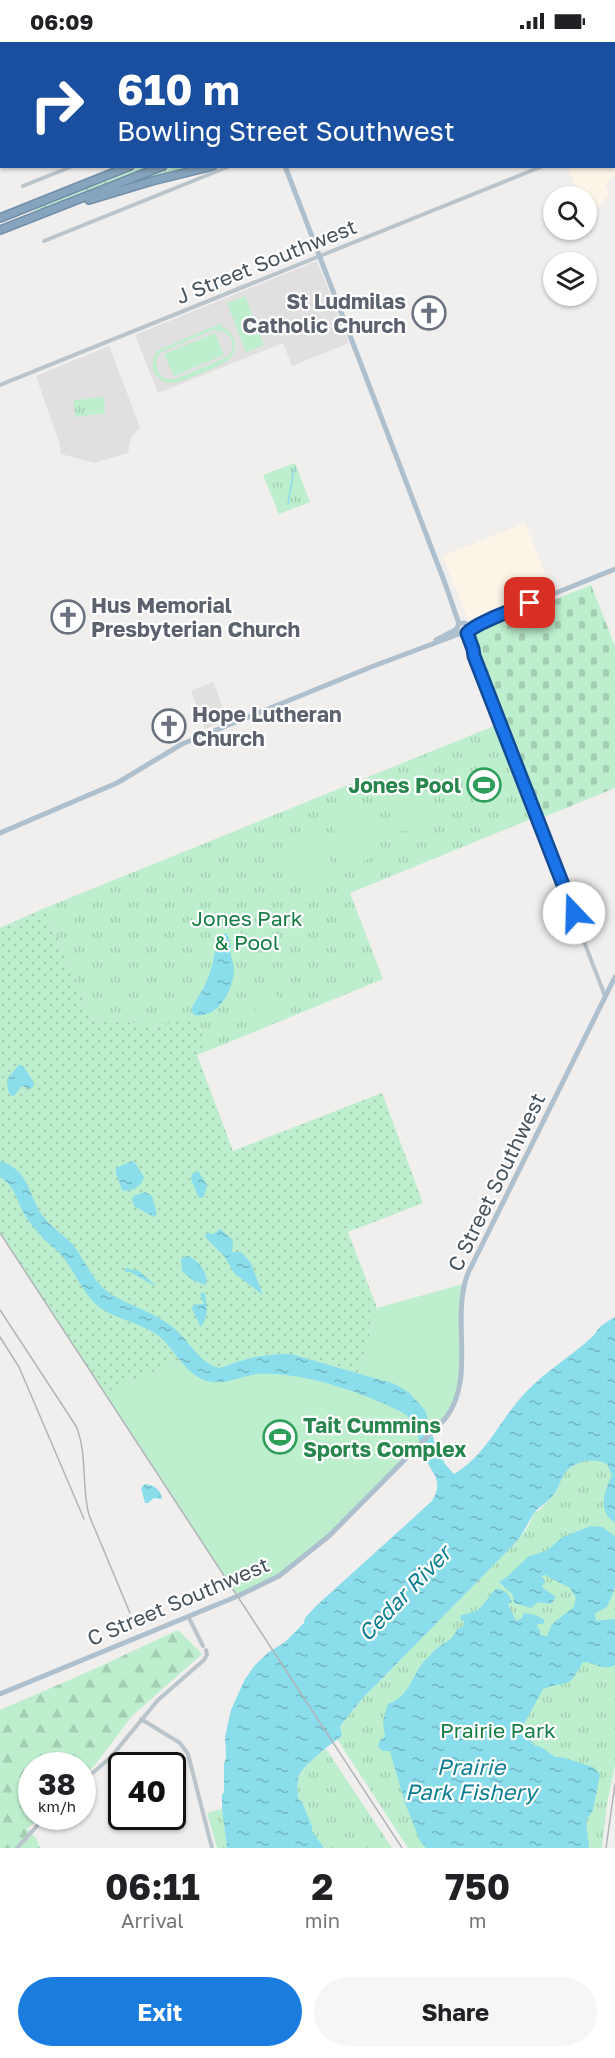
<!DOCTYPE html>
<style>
body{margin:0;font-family:"Golos Text",sans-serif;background:#f6f6f6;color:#202124;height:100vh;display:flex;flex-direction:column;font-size:22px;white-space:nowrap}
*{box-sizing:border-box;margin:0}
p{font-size:20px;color:#757577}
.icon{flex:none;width:33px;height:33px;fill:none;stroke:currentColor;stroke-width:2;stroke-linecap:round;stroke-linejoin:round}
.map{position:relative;height:1806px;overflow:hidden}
.details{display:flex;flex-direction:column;background:#fff;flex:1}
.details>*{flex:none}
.guide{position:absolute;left:0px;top:0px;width:615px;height:126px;box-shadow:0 2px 4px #0004;background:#1a4fa0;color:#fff;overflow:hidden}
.buttons{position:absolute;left:543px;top:144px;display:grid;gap:12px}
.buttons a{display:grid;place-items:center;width:54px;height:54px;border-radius:50%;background:#fff;box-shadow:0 2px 4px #0004;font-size:30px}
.speed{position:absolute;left:18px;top:1710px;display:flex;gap:12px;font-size:30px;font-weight:700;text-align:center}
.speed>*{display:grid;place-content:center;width:78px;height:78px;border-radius:50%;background:#fff;box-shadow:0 2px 4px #0004;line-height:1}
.speed small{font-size:15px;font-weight:400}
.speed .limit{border:3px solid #111;border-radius:9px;background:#fff;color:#111}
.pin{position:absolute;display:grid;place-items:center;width:51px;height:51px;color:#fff;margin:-26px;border-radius:12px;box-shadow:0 3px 9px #0006}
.me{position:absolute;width:66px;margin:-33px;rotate:339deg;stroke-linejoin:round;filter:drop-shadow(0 0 4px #0008)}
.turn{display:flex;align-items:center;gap:21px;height:126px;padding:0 18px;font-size:27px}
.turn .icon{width:78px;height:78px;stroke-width:2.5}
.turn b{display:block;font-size:42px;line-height:51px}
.eta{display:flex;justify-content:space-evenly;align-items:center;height:102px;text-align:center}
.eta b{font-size:36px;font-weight:700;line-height:42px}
.cta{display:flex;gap:12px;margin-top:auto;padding:12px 18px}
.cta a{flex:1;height:69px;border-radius:36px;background:#1a7cdf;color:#fff;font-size:24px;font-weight:700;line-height:69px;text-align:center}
.cta a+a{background:#f6f6f6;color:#202124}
.status{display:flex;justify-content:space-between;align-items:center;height:42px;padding:0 30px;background:#fff;direction:ltr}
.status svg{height:16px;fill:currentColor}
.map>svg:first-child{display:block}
.commercial{fill:#fcf5e7}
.education{fill:#e2dfe0}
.grass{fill:url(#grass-dots)}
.forest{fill:url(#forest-firs)}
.cemetery{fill:url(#cemetery-stones)}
.park{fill:url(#park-tufts)}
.pitch{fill:#bdeecd;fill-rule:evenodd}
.water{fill:url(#water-ripples)}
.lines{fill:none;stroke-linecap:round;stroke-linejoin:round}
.stream{stroke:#8addeb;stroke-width:1.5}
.highway-casing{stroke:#718fa9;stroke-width:10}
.minor{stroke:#bac4cb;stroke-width:4}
.major{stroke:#aec0cd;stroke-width:5}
.highway{stroke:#86a4bd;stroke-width:7}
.rail{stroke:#b0b4b9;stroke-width:1.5}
.route-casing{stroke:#114b97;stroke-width:15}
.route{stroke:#1a73e8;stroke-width:10}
.labels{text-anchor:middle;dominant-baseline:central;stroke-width:4.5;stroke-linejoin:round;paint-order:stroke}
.street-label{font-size:21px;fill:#47535c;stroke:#fff}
.worship-label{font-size:21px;font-weight:bold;fill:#5b616d;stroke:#fff;text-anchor:start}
.leisure-label{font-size:21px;font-weight:bold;fill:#27864d;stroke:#fff;text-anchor:end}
.park-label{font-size:21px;fill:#177d44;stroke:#fff}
.water-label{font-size:22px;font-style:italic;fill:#0e7e91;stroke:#fff}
</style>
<div class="status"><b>06:09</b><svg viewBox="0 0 49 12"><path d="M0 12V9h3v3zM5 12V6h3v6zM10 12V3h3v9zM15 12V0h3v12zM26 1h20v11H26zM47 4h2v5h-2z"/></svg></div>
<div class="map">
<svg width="615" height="1806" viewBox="0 0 615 1806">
<defs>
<pattern id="grass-dots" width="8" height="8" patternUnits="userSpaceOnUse" patternTransform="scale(1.5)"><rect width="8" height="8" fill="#bdeecd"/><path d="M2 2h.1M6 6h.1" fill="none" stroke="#a4ceb2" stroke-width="1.8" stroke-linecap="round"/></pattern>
<pattern id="forest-firs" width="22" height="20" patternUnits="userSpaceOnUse" patternTransform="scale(1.5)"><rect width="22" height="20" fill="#bdeecd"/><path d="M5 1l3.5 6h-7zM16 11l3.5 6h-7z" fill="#a4ceb2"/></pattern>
<pattern id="cemetery-stones" width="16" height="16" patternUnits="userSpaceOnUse" patternTransform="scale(1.5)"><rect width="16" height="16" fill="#bdeecd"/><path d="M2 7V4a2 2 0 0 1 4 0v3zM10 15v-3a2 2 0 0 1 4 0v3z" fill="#a4ceb2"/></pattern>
<pattern id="park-tufts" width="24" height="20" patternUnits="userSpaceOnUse" patternTransform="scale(1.5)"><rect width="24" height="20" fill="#bdeecd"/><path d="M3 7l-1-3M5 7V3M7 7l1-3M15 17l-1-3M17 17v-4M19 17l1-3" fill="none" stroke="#a4ceb2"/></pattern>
<pattern id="water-ripples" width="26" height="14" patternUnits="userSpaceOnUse" patternTransform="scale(1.5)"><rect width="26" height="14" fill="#8addeb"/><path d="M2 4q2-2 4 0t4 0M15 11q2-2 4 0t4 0" fill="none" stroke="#73b6c2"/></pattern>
</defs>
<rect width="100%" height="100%" fill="#f1eeee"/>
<g class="commercial">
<path d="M614,119L615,133L605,144L611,150L598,165L576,146L568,125L614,124Z"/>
<path d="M525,481L550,544L468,578L443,514Z"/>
</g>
<g class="education">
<path d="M317,219L349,301L292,324L283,301L158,351L135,293Z"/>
<path d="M109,304L140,385L131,395L128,411L94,421L61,412L59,400L36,334Z"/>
<path d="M213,640L228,678L205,687L191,649Z"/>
</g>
<g class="grass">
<path d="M142,125H152L36,170L35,166Z"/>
<path d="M175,125H208L133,141L134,140Z"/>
<path d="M45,866L93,978L166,983L193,972L210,1008L197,1013L233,1109L382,1051L423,1161L348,1190L377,1266L359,1332C299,1314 281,1302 220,1326L204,1321L197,1311L105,1351L0,1191V886Z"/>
</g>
<path class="forest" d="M178,1588L202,1612L132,1674L95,1723L83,1735L82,1724H32V1774L40,1775L27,1787L36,1796L40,1806H0V1668L90,1629Z"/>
<path class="cemetery" d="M591,543L615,604V746L541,776L471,591Z"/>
<g class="park">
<path d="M104,355L105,371L75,375L74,358Z"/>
<path d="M295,421L310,460L279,472L263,433Z"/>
<path d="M494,684L531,777L350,851L383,937L210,1008L193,973L166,983L93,978L45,866Z"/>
<path d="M615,1382V1723L607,1762L602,1806H408L337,1697L342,1694L340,1684L362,1657L517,1499L526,1488L535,1470L540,1468L556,1450L563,1433L568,1427L579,1421Z"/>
<path d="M326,1707L392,1806H324C320,1801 314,1795 312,1789C308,1778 306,1765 298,1757L297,1736L312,1717Z"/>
<path d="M222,1767L227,1806H217L207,1771Z"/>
</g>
<g class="pitch">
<path d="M245,254L264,303L246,310L227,261Z"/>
<path d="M222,281V285C236,292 239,304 230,317C220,324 181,342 169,341C163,340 157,336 154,330C151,322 153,315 158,308ZM213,288L225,290C234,297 235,307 227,315L176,337H166L158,331L156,318L161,310Z"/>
<path d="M215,291L224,313L174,334L164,312Z"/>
<path d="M492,723L504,753L476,764L464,734Z"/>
<path d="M423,740C439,763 430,791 399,789L383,755L386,749L397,743Z"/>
<path d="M361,755L384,811L349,825L327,769Z"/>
<path d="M314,795C320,802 328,811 331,819C340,841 305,841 293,843C273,819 284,797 314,795Z"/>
<path d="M267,947C278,952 282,957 283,969L261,976L257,974L251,953L258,948Z"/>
<path d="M463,1242L461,1344L452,1368L345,1478L279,1534L238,1554L105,1351L197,1311L204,1321L220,1326C281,1302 299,1314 359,1332L377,1266Z"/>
</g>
<g class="water">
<path d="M226,891C231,898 231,905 231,914C232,918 234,923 234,928C233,949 218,977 194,973L191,968C196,957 203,949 207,938C213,926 214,910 218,897L221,893Z"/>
<path d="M19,1023L23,1024L33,1039L34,1044L30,1047L22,1044L14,1054L10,1053L8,1048L7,1037Z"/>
<path d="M0,1119C32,1129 27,1156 46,1178C54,1187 65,1194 73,1203C88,1222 92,1242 116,1255C135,1266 159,1272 176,1288C191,1301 200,1322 220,1326C243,1317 265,1311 291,1312L395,1342L408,1350L425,1368L434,1398L445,1422L454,1432C486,1414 501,1375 527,1349C546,1329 570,1315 591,1296C595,1293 596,1289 600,1285C604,1281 610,1278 615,1275V1481C597,1468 604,1451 612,1433L607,1422C594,1415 574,1419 565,1431C560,1438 559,1446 554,1452C549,1460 539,1464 534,1471C528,1480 525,1489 517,1499L362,1657L340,1684L342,1694C332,1701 299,1726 298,1737C297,1743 298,1750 298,1757L302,1760L312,1785V1789L324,1806H227L222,1767V1753L224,1750V1722L226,1715L225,1695L231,1668L245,1637L255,1623L269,1610L285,1600L304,1581L305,1576L316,1564L432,1459C445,1437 431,1432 424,1413C419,1399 417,1383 405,1372C401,1369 394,1367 389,1364C353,1347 297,1329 257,1332C240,1334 221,1345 204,1338C184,1330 175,1308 159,1294C140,1280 116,1278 98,1264C82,1250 76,1232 64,1216C56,1206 45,1200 38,1190C32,1184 26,1176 22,1168C16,1155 13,1142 0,1135Z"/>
<path d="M132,1119L135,1121L144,1135C142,1144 131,1151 122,1148L116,1131V1126Z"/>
<path d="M198,1129L207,1143L204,1155L199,1156L191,1137L192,1132Z"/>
<path d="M145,1150L152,1154L157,1172L154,1175L134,1164L132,1157L134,1154Z"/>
<path d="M220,1187L233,1198L232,1210H241L251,1221L263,1253L234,1231L225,1215L207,1197L205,1194L207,1191L213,1192Z"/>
<path d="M188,1214C199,1219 209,1232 206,1243L192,1238L182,1229L181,1218L184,1215Z"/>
<path d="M125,1226L139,1229L157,1245L130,1230H125Z"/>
<path d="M204,1250C208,1261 208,1276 201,1285L192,1267L193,1263L204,1262L200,1252Z"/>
<path d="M145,1442C154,1443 161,1448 162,1457L154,1456L148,1461H145L141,1446Z"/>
<path d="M591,1484L602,1485L615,1494V1546L607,1565L595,1571L596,1579L615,1577V1623C605,1630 594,1620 583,1620C566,1650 570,1637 543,1647L524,1682L525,1690L534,1703L541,1705L555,1715L565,1716L593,1725L600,1732L593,1768L586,1779L589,1806H426L420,1799L405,1761L390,1709H382L378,1704L380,1698L385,1695L383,1679L388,1662C409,1655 412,1634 424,1619C429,1616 430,1612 435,1608C445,1599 451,1601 457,1587L463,1585L464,1579L460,1578L461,1573C486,1569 481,1561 496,1547C504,1546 510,1553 512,1560L508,1562L516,1579L521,1577L524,1571L535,1573L545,1578L543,1582H538L537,1585L540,1588V1593L547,1594L552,1582L574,1565L576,1555C574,1553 572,1549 570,1546C569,1545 551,1537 546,1533L541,1534L545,1539L542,1545L556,1555L551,1562L538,1560L531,1566L514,1561L513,1553L499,1540L507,1535L529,1514L546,1509L563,1495Z"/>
</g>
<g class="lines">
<path class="stream" d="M288,462L294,426"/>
<g class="highway-casing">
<g id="highway">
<path d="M422,2L427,0"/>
<path d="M447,2L451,0"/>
<path d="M479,2L483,0"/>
<path d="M89,158L152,139L213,124"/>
<path d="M0,176L130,124"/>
<path d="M0,188L163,124"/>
</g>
</g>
<g class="minor">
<path d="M381,2L385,0"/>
<path d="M536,2L540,0"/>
<path d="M614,97L615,96"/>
<path d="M23,144L73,124"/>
<path d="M44,199L230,124"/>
<path d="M0,343L543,124"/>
<path d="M467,591L473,607L474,614"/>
<path d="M462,593L474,614L605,954"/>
<path d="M188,1574L203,1604"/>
<path d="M141,1677L180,1701L188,1712L212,1806"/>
<path d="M82,1740L110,1716L158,1658L204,1618L207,1613L206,1608"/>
<path d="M17,1806L46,1774"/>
</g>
<g class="major">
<path d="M237,0V2"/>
<path d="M573,0V2"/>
<path d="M614,107L615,110"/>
<path d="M285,124L446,544L459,582"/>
<circle cx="463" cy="587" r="6"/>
<path d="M469,588L494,576L615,527"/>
<path d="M436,598L457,587"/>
<path d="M0,791L117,741L182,702L371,625L459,592"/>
<path d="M0,1652L238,1554L279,1534L329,1494L445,1377C477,1336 450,1277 468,1231L615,935"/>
</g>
<use href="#highway" class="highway"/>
<g class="rail">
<path d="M0,1191L402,1806"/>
<path d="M0,1268L76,1384C88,1413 81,1444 89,1473L130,1571"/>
<path d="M0,1295L19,1325L84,1477"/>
<path d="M606,1806L615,1742"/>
</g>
</g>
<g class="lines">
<g class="route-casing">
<path id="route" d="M530,561C516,567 475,581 467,591L473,607L474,614L574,871"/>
</g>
<use href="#route" class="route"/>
</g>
<defs>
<g id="church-ring" transform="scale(1.725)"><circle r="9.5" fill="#fff" stroke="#6b7280" stroke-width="1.5"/><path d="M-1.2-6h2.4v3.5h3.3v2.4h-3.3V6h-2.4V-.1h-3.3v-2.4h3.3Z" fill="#6b7280"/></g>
<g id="stadium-ring" transform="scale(1.725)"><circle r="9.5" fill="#fff" stroke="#2e9e5b" stroke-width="1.5"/><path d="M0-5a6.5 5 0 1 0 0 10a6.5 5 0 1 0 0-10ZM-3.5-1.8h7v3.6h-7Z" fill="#2e9e5b"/></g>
</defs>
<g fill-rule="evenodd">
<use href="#church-ring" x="429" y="271"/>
<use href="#church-ring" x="68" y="575"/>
<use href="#church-ring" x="169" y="684"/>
<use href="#stadium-ring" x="484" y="743"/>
<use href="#stadium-ring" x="280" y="1395"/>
</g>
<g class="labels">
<g class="street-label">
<text transform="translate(266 219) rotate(-22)">J Street Southwest</text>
<text transform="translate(496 1140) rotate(-64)">C Street Southwest</text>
<text transform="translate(178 1559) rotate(-23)">C Street Southwest</text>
</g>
<g class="worship-label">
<text x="406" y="259" text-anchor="end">St Ludmilas<tspan x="406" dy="24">Catholic Church</tspan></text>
<text x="91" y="563">Hus Memorial<tspan x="91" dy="24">Presbyterian Church</tspan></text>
<text x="192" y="672">Hope Lutheran<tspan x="192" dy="24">Church</tspan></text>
</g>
<g class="leisure-label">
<text x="461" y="743">Jones Pool</text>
<text x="303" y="1383" text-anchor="start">Tait Cummins<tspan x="303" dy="24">Sports Complex</tspan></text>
</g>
<g class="park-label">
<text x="247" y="876">Jones Park<tspan x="247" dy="24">&amp; Pool</tspan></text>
<text x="498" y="1688">Prairie Park</text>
</g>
<g class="water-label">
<text transform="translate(404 1551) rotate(-46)">Cedar River</text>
<text x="471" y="1724">Prairie<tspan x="471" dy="25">Park Fishery</tspan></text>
</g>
</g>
</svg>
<div class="buttons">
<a><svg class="icon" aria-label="search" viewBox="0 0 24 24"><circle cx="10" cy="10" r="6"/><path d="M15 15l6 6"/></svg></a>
<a><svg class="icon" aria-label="layers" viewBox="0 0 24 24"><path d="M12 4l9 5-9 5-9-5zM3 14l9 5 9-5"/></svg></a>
</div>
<div class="speed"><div>38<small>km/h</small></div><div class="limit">40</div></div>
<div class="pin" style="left:530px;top:561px;background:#d93025"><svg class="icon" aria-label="arrive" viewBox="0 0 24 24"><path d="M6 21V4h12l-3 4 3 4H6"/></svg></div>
<svg class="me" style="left:574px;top:871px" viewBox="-20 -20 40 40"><circle r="19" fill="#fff"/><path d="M0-13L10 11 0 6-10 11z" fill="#1a73e8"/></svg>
<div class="guide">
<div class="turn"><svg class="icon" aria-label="right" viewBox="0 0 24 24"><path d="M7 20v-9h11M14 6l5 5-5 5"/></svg><div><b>610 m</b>Bowling Street Southwest</div></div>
</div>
</div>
<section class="details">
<div class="eta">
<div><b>06:11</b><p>Arrival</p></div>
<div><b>2</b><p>min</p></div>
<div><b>750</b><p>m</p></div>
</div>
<div class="cta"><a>Exit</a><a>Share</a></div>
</section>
